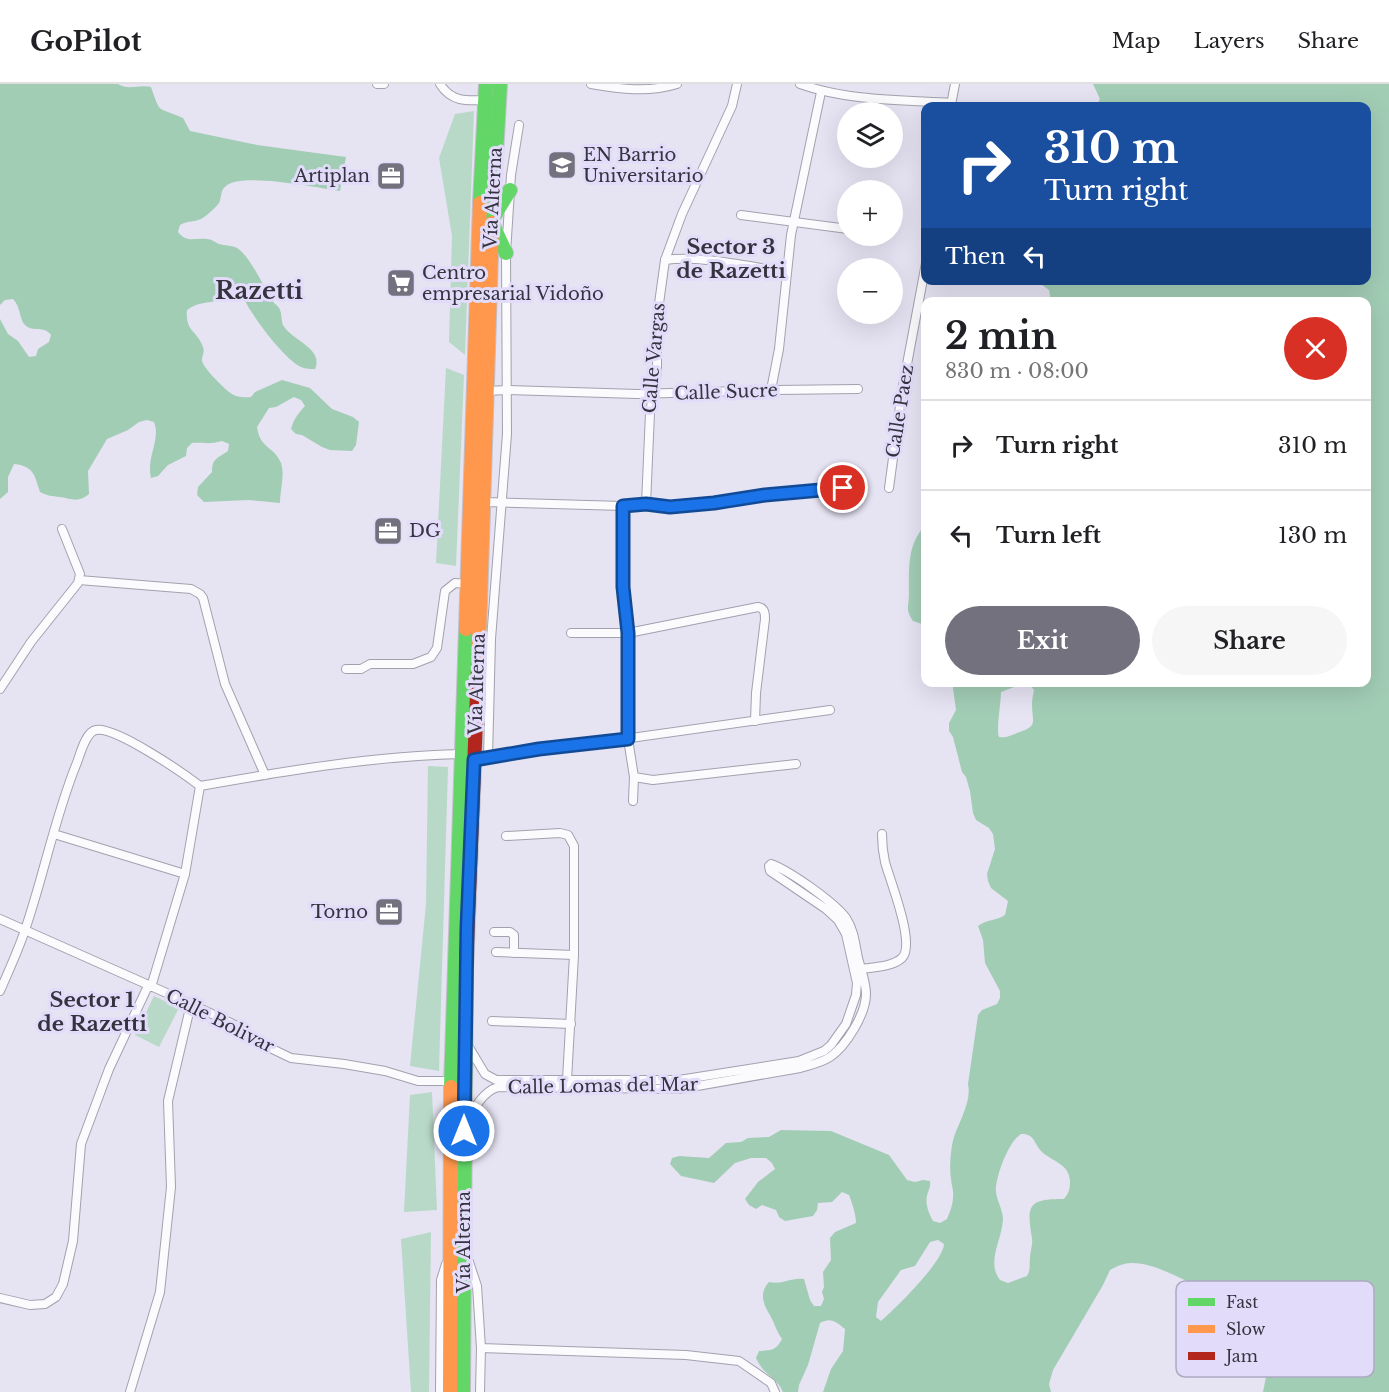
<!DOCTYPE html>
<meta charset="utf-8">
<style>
body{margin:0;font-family:"Libre Baskerville",serif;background:#f6f6f6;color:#202124;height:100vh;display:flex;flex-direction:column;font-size:22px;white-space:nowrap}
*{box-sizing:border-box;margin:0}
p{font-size:20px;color:#757577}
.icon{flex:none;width:33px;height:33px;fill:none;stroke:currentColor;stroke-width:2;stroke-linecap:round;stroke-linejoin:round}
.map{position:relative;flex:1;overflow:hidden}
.sheet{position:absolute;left:921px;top:213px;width:450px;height:390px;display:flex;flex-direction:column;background:#fff;border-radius:12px;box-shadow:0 6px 24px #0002}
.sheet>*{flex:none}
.guide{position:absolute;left:921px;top:18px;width:450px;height:183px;border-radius:12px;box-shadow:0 6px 24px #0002;background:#1a4fa0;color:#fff;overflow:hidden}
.fabs{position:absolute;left:837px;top:18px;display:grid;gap:12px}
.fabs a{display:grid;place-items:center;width:66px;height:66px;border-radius:50%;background:#fff;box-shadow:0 6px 24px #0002;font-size:30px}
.pin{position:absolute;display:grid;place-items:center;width:51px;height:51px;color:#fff;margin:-26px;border:3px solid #fff;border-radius:50%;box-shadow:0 2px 6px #0007}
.me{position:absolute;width:66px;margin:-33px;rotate:0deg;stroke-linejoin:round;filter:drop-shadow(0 0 4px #0008)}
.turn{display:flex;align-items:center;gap:21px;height:126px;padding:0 24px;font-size:27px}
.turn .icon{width:78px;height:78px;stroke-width:2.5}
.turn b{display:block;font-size:42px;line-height:51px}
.then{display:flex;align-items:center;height:57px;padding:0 24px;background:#0003;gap:12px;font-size:22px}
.round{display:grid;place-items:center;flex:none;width:63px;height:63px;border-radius:32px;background:#f6f6f6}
.headline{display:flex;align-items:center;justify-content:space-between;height:102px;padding:0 24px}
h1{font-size:36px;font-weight:700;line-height:45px}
.cta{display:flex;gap:12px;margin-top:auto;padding:12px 24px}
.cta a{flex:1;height:69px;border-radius:36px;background:#73717d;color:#fff;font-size:24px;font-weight:700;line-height:69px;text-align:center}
.cta a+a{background:#f6f6f6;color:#202124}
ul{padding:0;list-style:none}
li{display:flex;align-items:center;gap:18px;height:90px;padding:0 24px;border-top:2px solid #e0e0e0}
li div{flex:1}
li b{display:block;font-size:22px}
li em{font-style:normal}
header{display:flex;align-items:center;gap:36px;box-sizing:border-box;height:84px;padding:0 30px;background:#fff;border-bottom:2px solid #e0e0e0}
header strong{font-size:28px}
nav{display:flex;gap:33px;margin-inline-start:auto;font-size:21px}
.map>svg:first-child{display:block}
.green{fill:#b9d9c8}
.forest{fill:#a2cdb5;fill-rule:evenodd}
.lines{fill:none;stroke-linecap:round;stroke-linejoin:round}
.street-casing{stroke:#a3a1ae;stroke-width:10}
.fast-casing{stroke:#c2c0c9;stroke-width:16}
.slow-casing{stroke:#c2c0c9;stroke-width:16}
.jam-casing{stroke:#c2c0c9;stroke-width:16}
.street{stroke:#fbfbfd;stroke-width:8}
.fast{stroke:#63d668;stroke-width:14}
.slow{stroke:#ff974d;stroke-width:14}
.jam{stroke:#b3261e;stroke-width:14}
.route-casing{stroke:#114b97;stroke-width:15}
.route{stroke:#1a73e8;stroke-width:10}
.labels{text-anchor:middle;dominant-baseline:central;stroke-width:6;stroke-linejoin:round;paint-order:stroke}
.poi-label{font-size:18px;fill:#35333e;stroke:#e2dcfa;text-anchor:start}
.street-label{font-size:18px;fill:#35333e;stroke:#e2dcfa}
.quarter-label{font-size:21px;font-weight:bold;fill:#35333e;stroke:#e2dcfa}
.district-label{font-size:24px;font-weight:bold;fill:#35333e;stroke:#e2dcfa}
.key{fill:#e2dcfa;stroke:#aea9c2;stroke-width:1.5}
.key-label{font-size:16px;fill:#35333e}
</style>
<header>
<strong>GoPilot</strong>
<nav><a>Map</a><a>Layers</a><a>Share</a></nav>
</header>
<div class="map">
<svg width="1389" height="1308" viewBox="0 0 1389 1308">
<rect width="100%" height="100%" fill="#e6e3f3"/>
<g class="green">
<path d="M474,27L465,271L449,258L452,152L439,74L455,30Z"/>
<path d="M446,284L464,291L456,482L436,479Z"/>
<path d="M428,682L448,683L439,987L410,982L426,820Z"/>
<path d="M154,912L179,924L159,963L135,951Z"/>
<path d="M432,1008L437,1126L404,1128L410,1011Z"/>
<path d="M431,1148L429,1308H411L401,1155Z"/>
</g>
<g class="forest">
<path d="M0,0H118C129,7 139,0 151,3C161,32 157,22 183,34L190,47L257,61L346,73L340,107C318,104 242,88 226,102C220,106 222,113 219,119C215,124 204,135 198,136C192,138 187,137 180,141L178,148C187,159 193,154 207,155C211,155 215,158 219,160C225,162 232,161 237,164C249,171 263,201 270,213C272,218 276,220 279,224C282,228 281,236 283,241C292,257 324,264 315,285C310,285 306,285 301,283C286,276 260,242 251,227C246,221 245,212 238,208C229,203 223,209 219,216C207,220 199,217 187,226C185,248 197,246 203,263C205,269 202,271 202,276C202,283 224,304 229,308C235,313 244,314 251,313L255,308L282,296L310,304L332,325L353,333L359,338L356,361L352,367L330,366L322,363L302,351L296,350L291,345C294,334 298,330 305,322L301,316L294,313L276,323L269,324L257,343C260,365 274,362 281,379C285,390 280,407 280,419L249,416L204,418L197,411L198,403L212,388C212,374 218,374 228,367L229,360L222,357C208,361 205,358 192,359L187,364L186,372L168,381L158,392L151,394C146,373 161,356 154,338L147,336L139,338L128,346L107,355L88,387L89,410C78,419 72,415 60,413C52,412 47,412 40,408C35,392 34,382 14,380L8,393V408L0,415V235L8,250L18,257L29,273L36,272L38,265L49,258L51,251C44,241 33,249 25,241C19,235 21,223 13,215L5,216L0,221Z"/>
<path d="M1093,0H1389V1308H1263L1274,1253C1279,1247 1281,1239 1275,1233C1256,1215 1225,1212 1201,1203C1179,1195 1156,1179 1132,1179C1124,1179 1117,1182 1110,1186L1103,1201L1053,1286L1049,1300L1051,1308H823L831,1285L843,1267L845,1245C836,1238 831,1233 820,1239L808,1281L799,1301L798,1308H783C776,1292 764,1292 756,1274L759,1267C771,1266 776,1267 782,1255C777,1248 775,1241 771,1233C764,1221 758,1210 769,1198C782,1201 791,1193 804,1195L810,1216L814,1222H821L824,1215L822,1208L824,1203L823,1188L831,1176L830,1154L835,1148L856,1139C856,1130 852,1119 849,1111L842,1108L832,1118L818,1119L817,1126L813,1132L785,1137L779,1133L776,1126L762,1121L756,1125L749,1121L745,1115L758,1098L775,1085L772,1079L766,1074H751L735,1079L714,1099L681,1092L670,1080L672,1074L679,1072L709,1074L726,1059L741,1058L748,1054L769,1053L781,1046L831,1047L889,1071L907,1096L915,1098L923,1096L930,1097C931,1104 928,1106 927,1112C925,1120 929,1130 933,1137L940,1139L947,1135C950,1128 953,1120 953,1113C954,1106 951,1101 951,1094C949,1085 951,1062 954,1053C959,1038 972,1017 968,1000L978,931L982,926L997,920L1000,914V907L985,879L983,856L978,842C987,835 996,837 1005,831L1008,817L991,804L988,797L987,790L995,765L993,750L989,744L976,736L973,729L970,707L966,693L962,688L953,653L949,647V639L956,626L953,604L955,599L1366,598V218L1051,217L1049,206L1037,197H1032L1366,196V22H1096L1100,15ZM1022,600H1029L1034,606C1033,611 1032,616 1032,620C1032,639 1039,642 1017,649C1010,652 1006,654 999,653C996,646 1001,619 1001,608ZM1021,1050C1035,1050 1033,1058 1041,1067C1052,1078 1069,1079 1070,1097C1070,1105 1069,1109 1064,1115C1029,1115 1026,1120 1032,1154C1033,1161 1030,1167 1030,1174C1029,1181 1031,1185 1027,1192L1008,1199L1000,1196C986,1177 1002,1157 1003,1135C1003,1126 997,1117 996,1108C995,1094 1008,1058 1021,1050ZM938,1156L944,1160C943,1178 896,1224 881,1237L876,1233L878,1218L901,1186L915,1182L930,1158Z"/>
<path d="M922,445L926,446L925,541L913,537C905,525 909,523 909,510C909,486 907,464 922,445Z"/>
</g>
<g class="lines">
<g class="street-casing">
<g id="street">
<path d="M377,0H384"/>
<path d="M440,0C451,18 467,17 485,16"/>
<path d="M591,0C620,5 648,9 677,0"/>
<path d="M800,0C848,17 901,16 951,19"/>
<path d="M951,21L955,0"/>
<path d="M741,131L848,145"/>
<path d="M892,144H893"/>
<path d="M665,176C700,171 750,183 786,188"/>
<path d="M771,306L779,265L791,151L821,8"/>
<path d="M487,307L507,306L637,310L775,306L858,305"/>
<path d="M889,404L902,307L926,179"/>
<path d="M484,418L623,422L646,420L671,423L714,419L765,411L843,404"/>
<path d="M646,420L650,329L657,287V234L665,176L682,130L732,22L737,0"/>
<path d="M623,422V503L628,549V655L634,693L653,696L796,680"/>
<path d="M79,496L191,505L200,510L203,514L225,600L265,691"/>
<path d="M571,549H628L758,523C765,524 765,530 765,535L756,609L755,637"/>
<path d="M346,585H361L370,580H413L431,573L437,564L445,507L455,499L467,500"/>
<path d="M0,605L31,558L78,499L80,490L62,445"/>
<path d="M488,673L491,555L507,350L506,169L511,91L519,41"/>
<path d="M474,676L830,626"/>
<path d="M200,702C286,687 373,672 460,670"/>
<path d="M633,717L634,693"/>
<path d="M54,750L185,790"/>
<path d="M506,752L560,749L568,751L574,762V871L567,996"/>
<path d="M0,835L189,919L233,940L264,961L291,974L344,980L385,987L418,997H451"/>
<path d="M494,848H510L514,851V869"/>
<path d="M496,868L574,871"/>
<path d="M861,885C874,883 892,883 902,874C916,860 890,797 885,778C883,769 882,760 882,750"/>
<path d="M0,907C9,886 19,865 26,843C44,790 55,733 76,681C80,672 85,648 96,646C115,642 183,689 200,702L185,790L151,903"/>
<path d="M492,937L571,940"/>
<path d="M467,960L485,990L496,996H679L799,977L824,967L831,961L846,940L856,911L857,899L846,850L838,836L826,825L770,787L769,782L771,780C790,787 834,818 846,834C854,846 855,860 858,874C861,886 866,898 866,910C866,930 846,962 830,973C821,979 810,981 800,984L680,1005L498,1003C482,1008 474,1025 467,1039"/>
<path d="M468,1175L477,1202L481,1264L686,1271L739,1277L771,1299L775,1308"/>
<path d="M0,1214L30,1221L45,1220L56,1213L63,1200L73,1157L81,1060L109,985L148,902"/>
<path d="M130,1308L160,1208L171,1103L168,1017L191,920"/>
<path d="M440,1308L441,1196L446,1180"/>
<path d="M480,1308L481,1264"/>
</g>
</g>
<g class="fast-casing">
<g id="fast">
<path d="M480,119L486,0"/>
<path d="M492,139L500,0"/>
<path d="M506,169L491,137L510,106"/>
<path d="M451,1003L466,545"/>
<path d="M463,1308L466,885"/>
</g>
</g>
<g class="slow-casing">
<g id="slow">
<path d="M466,545L480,119"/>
<path d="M478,584L492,139"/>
<path d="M450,1308L451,1003"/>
</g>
</g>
<g class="jam-casing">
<path id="jam" d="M466,885L478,584"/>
</g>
<use href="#street" class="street"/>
<use href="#fast" class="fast"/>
<use href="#slow" class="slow"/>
<use href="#jam" class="jam"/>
</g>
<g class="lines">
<g class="route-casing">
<path id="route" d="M464,1047L467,844L474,676L539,665L628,655V549L623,503V422L646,420L670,423L714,419L765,411L843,404"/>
</g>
<use href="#route" class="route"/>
</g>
<defs>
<g id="school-square" transform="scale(1.5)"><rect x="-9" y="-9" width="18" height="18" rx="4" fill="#73717d" stroke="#e2dcfa"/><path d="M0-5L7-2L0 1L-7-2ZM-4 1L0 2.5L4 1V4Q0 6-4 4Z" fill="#fff"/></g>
<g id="office-square" transform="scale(1.5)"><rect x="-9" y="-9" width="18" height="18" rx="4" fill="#73717d" stroke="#e2dcfa"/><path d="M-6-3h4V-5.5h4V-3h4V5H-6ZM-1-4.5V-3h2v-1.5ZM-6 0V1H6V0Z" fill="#fff"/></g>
<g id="supermarket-square" transform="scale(1.5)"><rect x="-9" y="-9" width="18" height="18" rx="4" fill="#73717d" stroke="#e2dcfa"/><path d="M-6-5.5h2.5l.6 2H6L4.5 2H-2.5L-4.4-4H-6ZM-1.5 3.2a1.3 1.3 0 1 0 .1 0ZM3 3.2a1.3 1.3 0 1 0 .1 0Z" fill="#fff"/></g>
</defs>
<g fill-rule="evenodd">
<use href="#school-square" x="562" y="81"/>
<use href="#office-square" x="391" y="92"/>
<use href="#supermarket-square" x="401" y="199"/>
<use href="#office-square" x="388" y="447"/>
<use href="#office-square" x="389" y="828"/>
</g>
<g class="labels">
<g class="poi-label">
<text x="583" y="71">EN Barrio<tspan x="583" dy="21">Universitario</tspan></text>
<text x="370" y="92" text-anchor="end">Artiplan</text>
<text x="422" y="189">Centro<tspan x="422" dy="21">empresarial Vidoño</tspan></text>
<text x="409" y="447">DG</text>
<text x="368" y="828" text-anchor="end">Torno</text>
</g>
<g class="street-label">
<text transform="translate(493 114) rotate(-87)">Vía Alterna</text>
<text transform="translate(654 274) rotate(-85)">Calle Vargas</text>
<text transform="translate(726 308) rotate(-2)">Calle Sucre</text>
<text transform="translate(900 327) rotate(-81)">Calle Paez</text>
<text transform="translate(477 600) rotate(-88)">Vía Alterna</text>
<text transform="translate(220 937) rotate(27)">Calle Bolivar</text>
<text transform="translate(603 1002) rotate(-1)">Calle Lomas del Mar</text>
<text transform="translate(464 1158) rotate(-90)">Vía Alterna</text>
</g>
<g class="quarter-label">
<text x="731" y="163">Sector 3<tspan x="731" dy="24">de Razetti</tspan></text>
<text x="92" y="916">Sector 1<tspan x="92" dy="24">de Razetti</tspan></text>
</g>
<g class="district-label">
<text x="259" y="206">Razetti</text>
</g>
</g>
<rect x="1176" y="1197" width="198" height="96" rx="9" class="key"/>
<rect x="1188" y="1214" width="27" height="8" fill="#63d668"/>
<rect x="1188" y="1241" width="27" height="8" fill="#ff974d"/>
<rect x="1188" y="1268" width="27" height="8" fill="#b3261e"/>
<g class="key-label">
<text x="1226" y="1224">Fast</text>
<text x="1226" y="1251">Slow</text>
<text x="1226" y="1278">Jam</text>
</g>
</svg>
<div class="fabs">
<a><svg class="icon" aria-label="layers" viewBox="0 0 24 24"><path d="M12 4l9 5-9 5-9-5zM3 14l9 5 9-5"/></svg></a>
<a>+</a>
<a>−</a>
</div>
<div class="pin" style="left:843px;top:404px;background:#d93025"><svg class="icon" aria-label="arrive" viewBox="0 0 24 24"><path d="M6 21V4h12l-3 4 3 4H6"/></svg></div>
<svg class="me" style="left:464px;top:1047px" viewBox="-20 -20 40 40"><circle r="17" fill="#1a73e8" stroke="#fff" stroke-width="3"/><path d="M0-11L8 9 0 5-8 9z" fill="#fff"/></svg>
<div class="guide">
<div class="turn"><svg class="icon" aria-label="right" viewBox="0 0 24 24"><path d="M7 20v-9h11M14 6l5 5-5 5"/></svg><div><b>310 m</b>Turn right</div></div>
<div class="then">Then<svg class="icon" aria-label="left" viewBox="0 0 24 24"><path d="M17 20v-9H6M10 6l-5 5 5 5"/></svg></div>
</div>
<section class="sheet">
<div class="headline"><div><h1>2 min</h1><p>830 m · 08:00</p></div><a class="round" style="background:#d93025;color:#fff"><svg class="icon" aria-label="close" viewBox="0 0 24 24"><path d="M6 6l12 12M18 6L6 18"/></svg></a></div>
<ul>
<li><svg class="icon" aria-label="right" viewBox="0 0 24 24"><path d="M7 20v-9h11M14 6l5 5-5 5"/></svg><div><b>Turn right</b></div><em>310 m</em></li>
<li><svg class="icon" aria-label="left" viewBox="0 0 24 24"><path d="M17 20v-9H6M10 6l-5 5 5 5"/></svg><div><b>Turn left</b></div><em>130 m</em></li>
</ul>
<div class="cta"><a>Exit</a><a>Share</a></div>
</section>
</div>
